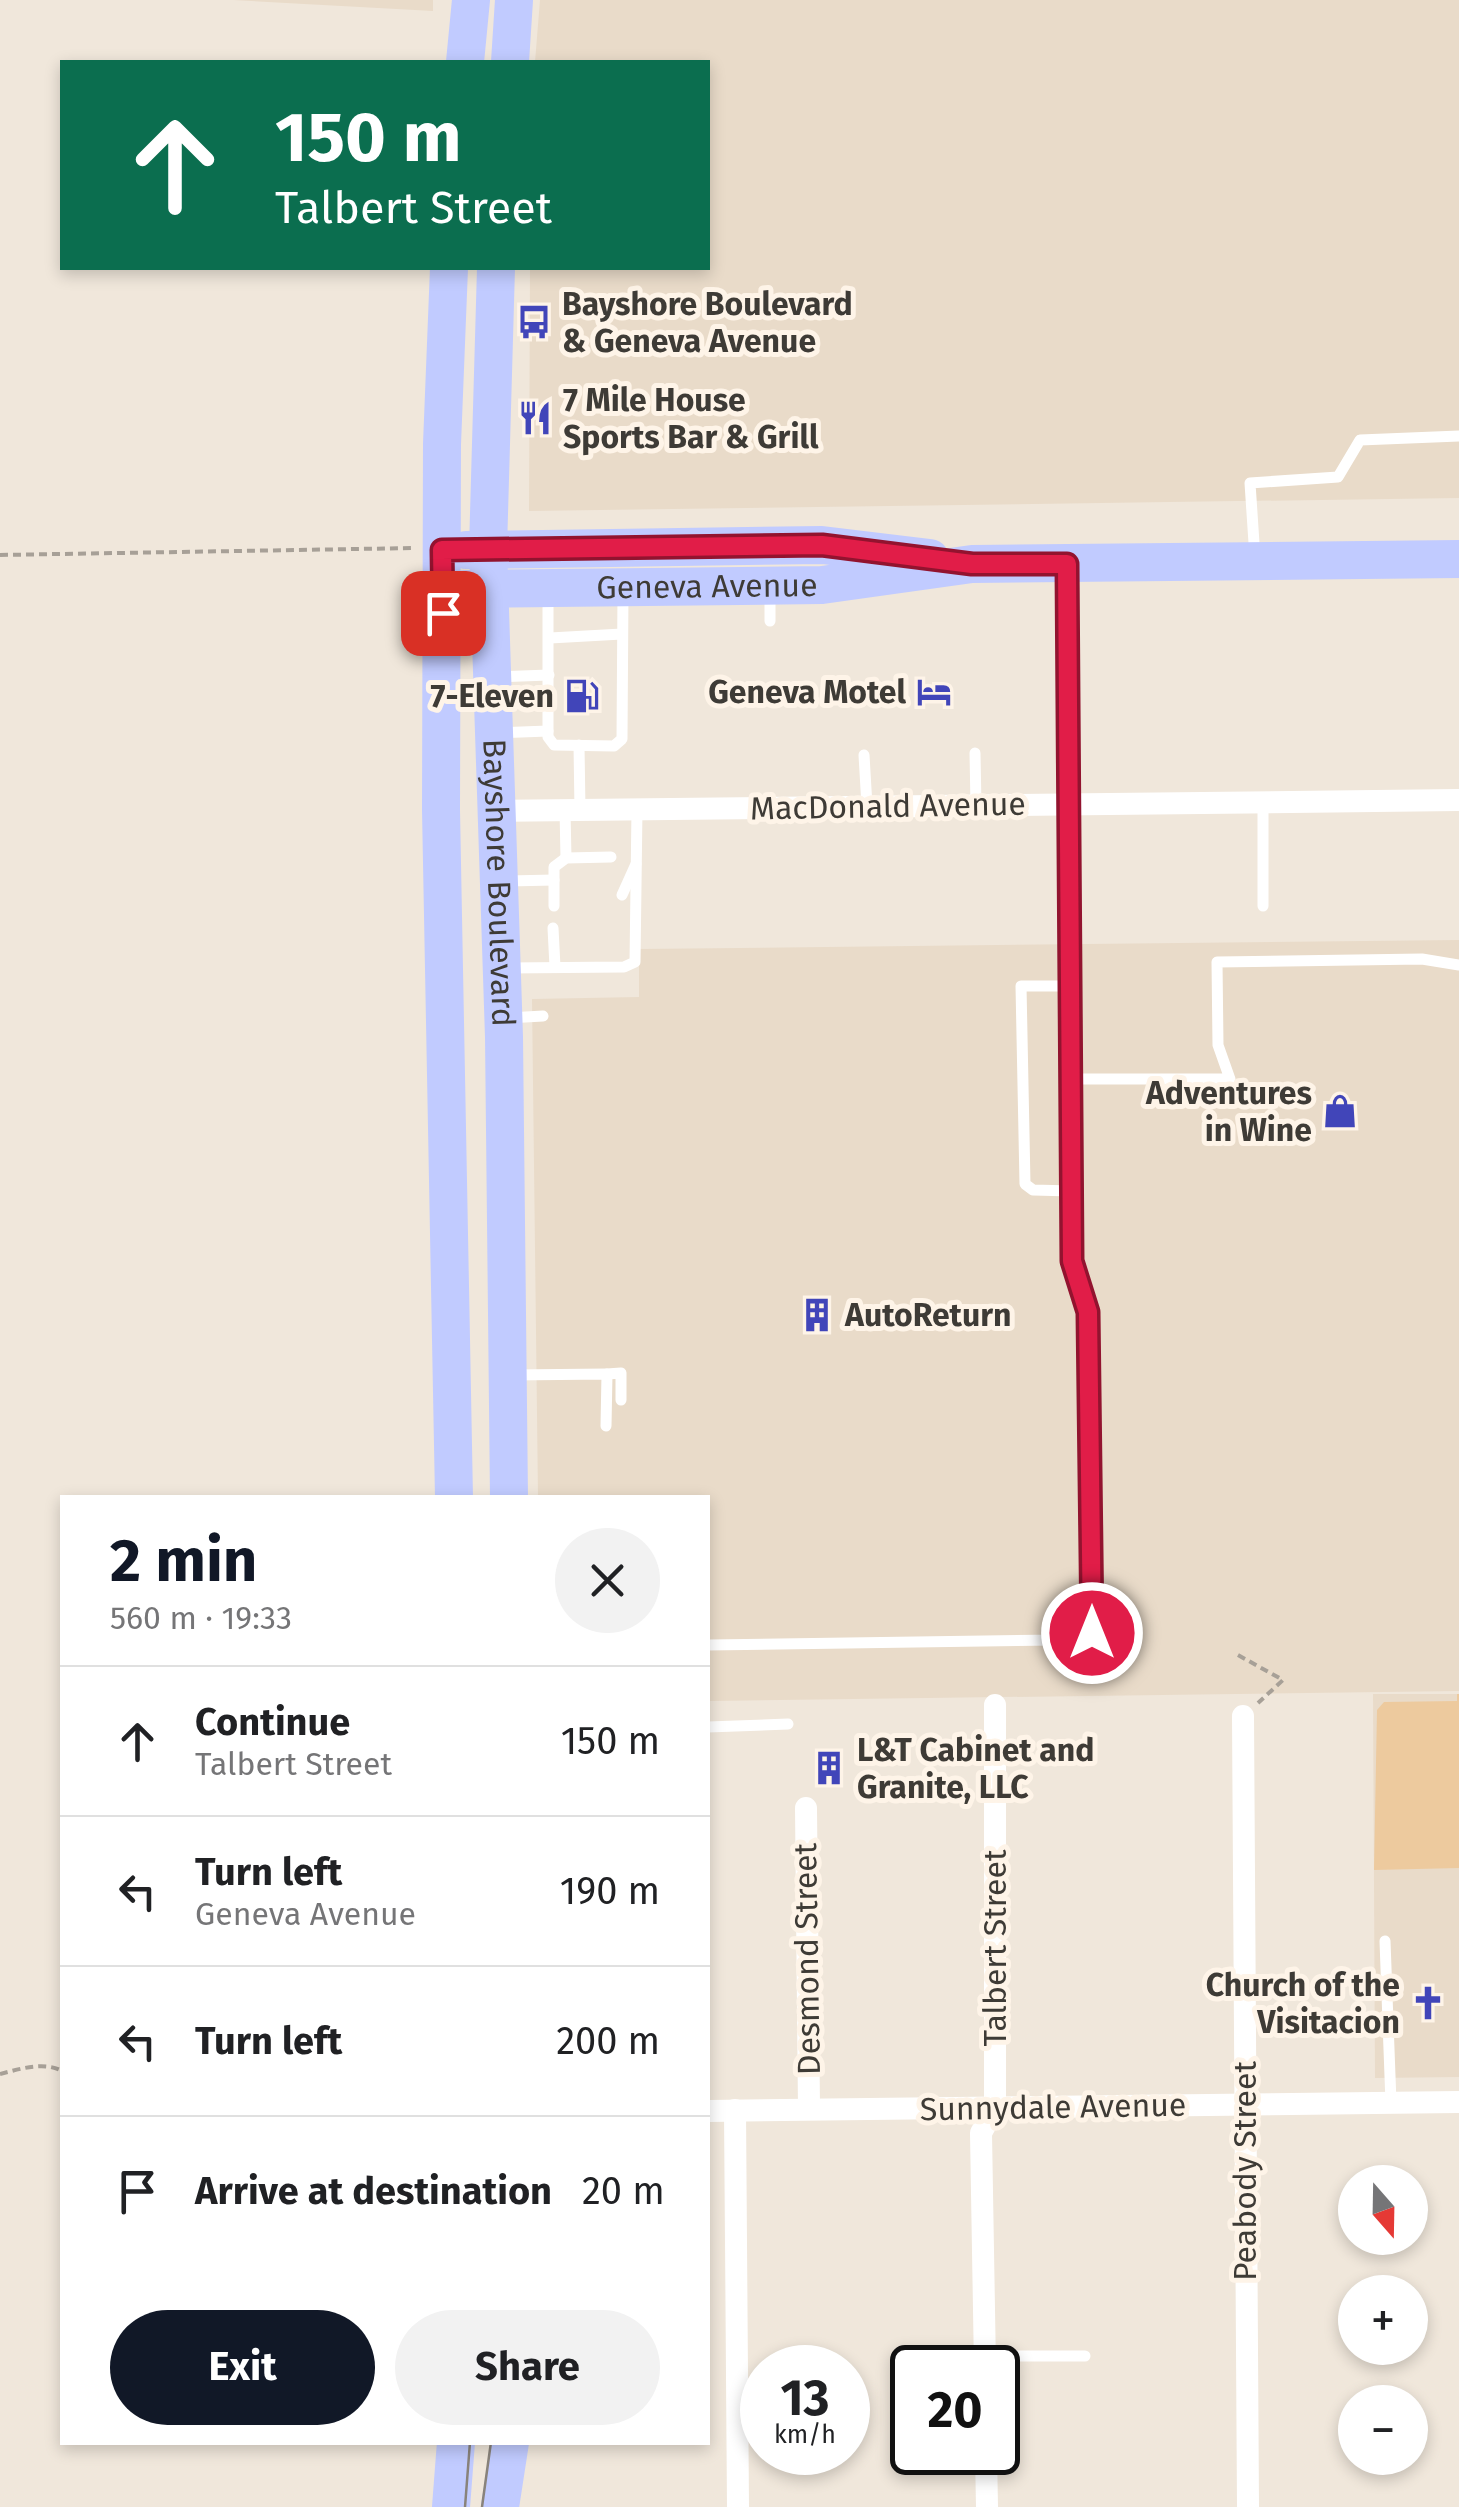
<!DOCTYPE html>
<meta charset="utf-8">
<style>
body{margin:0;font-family:"Fira Sans",sans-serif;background:#f2f2f2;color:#202124;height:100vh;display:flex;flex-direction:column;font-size:38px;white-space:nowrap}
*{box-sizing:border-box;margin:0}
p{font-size:32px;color:#757577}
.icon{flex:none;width:55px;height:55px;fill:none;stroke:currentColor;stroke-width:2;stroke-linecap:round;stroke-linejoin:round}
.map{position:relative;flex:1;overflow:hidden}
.details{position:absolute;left:60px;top:1495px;width:650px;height:950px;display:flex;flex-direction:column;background:#fff;border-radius:0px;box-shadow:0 5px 15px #0003}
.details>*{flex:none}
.banner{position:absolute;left:60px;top:60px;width:650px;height:210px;border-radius:0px;box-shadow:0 5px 15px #0003;background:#0b6e4f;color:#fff;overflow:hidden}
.needle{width:65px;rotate:160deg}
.controls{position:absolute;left:1338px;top:2165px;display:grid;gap:20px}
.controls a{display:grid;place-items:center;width:90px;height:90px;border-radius:50%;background:#fff;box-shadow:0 5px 15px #0003;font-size:50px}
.speed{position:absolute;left:740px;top:2345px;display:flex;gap:20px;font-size:50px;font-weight:700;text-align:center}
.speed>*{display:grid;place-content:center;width:130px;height:130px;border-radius:50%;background:#fff;box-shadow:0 5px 15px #0003;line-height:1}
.speed small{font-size:25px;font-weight:400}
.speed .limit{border:5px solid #111;border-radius:15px;background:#fff;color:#111}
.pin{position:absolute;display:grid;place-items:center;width:85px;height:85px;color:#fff;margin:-42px;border-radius:20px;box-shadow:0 5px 15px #0006}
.me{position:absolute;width:110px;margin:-55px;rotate:0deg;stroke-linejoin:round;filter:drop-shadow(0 0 8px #0008)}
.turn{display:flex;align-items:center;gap:35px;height:210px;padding:0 50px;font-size:45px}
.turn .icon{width:130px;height:130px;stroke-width:2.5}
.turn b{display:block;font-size:70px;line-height:85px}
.round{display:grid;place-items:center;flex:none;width:105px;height:105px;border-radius:52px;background:#f2f2f2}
.head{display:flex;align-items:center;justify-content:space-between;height:170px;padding:0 50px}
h1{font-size:60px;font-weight:700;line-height:75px;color:#111827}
.cta{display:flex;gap:20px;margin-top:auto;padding:20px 50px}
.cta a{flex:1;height:115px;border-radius:60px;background:#111827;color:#fff;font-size:40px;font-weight:700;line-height:115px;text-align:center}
.cta a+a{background:#f2f2f2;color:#202124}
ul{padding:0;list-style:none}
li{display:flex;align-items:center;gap:30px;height:150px;padding:0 50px;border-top:2px solid #e0e0e0}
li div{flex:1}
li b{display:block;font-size:38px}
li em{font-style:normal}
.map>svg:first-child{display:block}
.built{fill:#e9dbc9}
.green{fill:#edca9e}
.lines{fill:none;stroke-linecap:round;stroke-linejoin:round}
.path{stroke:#a7a097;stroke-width:4;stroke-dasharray:8 5;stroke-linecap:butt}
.service{stroke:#fff;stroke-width:11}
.minor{stroke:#fff;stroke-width:22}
.primary{stroke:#c1cbff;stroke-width:38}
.tram{stroke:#89837b;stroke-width:2.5}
.route-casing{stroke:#92132f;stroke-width:25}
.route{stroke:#e11d48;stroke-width:18}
.labels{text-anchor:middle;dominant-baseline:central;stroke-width:10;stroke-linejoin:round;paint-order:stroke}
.poi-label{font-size:32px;font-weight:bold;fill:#3e3b36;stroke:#fef4e8;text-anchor:start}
.street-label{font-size:32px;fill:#3e3b36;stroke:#fef4e8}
</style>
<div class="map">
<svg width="1459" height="2507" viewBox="0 0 1459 2507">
<rect width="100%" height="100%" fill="#f0e7db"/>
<g class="built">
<path d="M233,0H433V11Z"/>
<path d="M540,0H1459V498L529,511L530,268H708V62H535Z"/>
<path d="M1459,940V1691L708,1701V1498L538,1497L532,999L639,997V949Z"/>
<path d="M1373,1694H1459V2077L1375,2078Z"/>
</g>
<path class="green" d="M1457,1694H1459V1868L1374,1870L1377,1710L1384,1702L1457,1701Z"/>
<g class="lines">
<g class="path">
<path d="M0,555L415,548"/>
<path d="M1238,1655L1283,1680L1258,1703"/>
<path d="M0,2074C20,2069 44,2061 62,2071"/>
</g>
<g class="service">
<path d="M1255,558L1250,483L1338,477L1360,440L1459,436"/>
<path d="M548,594V737L554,745L614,746L622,739L623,591"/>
<path d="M770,621V590"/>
<path d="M550,638L622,634"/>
<path d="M498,677L549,675"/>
<path d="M497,733L548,731"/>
<path d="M579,745L580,810"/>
<path d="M975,753L976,805"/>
<path d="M864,755L867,806"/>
<path d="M565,810L566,858"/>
<path d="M503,881L554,880"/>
<path d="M622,895L636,864"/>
<path d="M554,906V867L566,858L611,857"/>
<path d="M1263,906V802"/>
<path d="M553,928L555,967"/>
<path d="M508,968L624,967L635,962L637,809"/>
<path d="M1070,986H1021L1025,1184L1033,1190L1072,1191"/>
<path d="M507,1018L543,1016"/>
<path d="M1071,1079H1230L1218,1045L1217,962L1422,959L1459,965"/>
<path d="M607,1374L621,1373V1400"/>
<path d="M512,1375L607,1374L606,1426"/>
<path d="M708,1645L1057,1640L1086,1638L1092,1633L1088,1312L1072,1261L1071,1164"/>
<path d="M708,1727L788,1724"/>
<path d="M1385,1941L1391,2103"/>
<path d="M985,2356H1085"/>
</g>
<g class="minor">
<path d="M1067,563L1071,1164"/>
<path d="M496,811L1459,800"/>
<path d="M1243,1716L1248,2507"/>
<path d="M806,1808L809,2109"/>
<path d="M735,2110L738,2507"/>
<path d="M708,2111L1459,2102"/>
<path d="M985,2368L981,2133L995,2107V1705"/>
<path d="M986,2452L987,2507"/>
</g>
<g class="primary">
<path d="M465,62L471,0"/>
<path d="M510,62L514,0"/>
<path d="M449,268L442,444L441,810L454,1498"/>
<path id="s1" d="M496,268L488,549L504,1037L509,1498"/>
<path d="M466,550L822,545L930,558"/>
<path id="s2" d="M465,589L822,585L972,564L1459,559"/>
<path d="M451,2507L456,2442"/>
<path d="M500,2507L510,2442"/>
</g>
<g class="tram">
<path d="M465,2507L470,2442"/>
<path d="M482,2507L491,2442"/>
</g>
</g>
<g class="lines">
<g class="route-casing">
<path id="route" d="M443,613L442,550L822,545L972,564H1067L1072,1261L1088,1312L1092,1633"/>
</g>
<use href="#route" class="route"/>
</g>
<defs>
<g id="bus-bare" transform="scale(2.7)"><path d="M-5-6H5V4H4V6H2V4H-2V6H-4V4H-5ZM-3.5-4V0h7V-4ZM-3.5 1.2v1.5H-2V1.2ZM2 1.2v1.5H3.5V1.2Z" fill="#4145b9" stroke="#fef4e8" stroke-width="2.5" paint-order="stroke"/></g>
<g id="restaurant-bare" transform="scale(2.7)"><path d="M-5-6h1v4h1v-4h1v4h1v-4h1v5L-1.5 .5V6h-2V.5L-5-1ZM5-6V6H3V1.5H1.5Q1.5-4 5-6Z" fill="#4145b9" stroke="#fef4e8" stroke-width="2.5" paint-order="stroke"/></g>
<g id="hotel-bare" transform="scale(2.7)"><path d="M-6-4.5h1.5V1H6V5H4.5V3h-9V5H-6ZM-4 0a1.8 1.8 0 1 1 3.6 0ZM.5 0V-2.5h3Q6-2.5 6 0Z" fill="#4145b9" stroke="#fef4e8" stroke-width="2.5" paint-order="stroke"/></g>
<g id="fuel-bare" transform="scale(2.7)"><path d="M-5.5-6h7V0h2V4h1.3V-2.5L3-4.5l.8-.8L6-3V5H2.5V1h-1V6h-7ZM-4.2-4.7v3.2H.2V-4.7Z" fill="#4145b9" stroke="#fef4e8" stroke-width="2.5" paint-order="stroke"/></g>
<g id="shop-bare" transform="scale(2.7)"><path d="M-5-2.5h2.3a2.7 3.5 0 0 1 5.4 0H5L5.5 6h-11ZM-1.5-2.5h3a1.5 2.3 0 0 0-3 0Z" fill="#4145b9" stroke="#fef4e8" stroke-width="2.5" paint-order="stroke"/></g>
<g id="building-bare" transform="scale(2.7)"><path d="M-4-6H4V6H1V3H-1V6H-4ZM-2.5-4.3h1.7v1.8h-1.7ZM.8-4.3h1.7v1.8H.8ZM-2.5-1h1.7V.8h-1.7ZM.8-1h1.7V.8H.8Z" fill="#4145b9" stroke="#fef4e8" stroke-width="2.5" paint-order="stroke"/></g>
<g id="church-bare" transform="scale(2.7)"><path d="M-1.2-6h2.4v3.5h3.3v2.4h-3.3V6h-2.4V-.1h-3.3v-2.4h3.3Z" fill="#4145b9" stroke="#fef4e8" stroke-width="2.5" paint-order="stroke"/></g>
</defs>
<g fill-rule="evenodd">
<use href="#bus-bare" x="534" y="322"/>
<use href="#restaurant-bare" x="535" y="418"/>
<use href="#hotel-bare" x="934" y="692"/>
<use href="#fuel-bare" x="582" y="696"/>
<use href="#shop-bare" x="1340" y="1111"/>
<use href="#building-bare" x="817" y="1315"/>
<use href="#building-bare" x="829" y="1768"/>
<use href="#church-bare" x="1428" y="2003"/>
</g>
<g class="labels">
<g class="poi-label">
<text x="562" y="304">Bayshore Boulevard<tspan x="562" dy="37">&amp; Geneva Avenue</tspan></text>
<text x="563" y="400">7 Mile House<tspan x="563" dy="37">Sports Bar &amp; Grill</tspan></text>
<text x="906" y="692" text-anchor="end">Geneva Motel</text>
<text x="554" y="696" text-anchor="end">7-Eleven</text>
<text x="1312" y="1093" text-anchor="end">Adventures<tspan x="1312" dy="37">in Wine</tspan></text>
<text x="845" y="1315">AutoReturn</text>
<text x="857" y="1750">L&amp;T Cabinet and<tspan x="857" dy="37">Granite, LLC</tspan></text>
<text x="1400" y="1985" text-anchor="end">Church of the<tspan x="1400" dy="37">Visitacion</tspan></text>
</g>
<g class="street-label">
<text stroke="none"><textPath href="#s2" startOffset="242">Geneva Avenue</textPath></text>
<text transform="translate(888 806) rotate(-1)">MacDonald Avenue</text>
<text stroke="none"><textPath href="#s1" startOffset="615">Bayshore Boulevard</textPath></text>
<text transform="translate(995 1948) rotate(-90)">Talbert Street</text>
<text transform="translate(807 1959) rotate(-91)">Desmond Street</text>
<text transform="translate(1053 2107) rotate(-1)">Sunnydale Avenue</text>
<text transform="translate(1245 2171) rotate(-90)">Peabody Street</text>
</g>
</g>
</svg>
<div class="controls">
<a><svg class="needle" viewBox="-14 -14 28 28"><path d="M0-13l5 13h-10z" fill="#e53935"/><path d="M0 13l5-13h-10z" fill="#757577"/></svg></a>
<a>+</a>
<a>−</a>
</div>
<div class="speed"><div>13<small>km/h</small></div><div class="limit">20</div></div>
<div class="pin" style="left:443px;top:613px;background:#d93025"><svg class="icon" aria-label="arrive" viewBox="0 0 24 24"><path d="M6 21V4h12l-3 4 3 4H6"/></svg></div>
<svg class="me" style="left:1092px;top:1633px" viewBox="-20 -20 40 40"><circle r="17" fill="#e11d48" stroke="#fff" stroke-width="3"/><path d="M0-11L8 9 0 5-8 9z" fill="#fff"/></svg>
<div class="banner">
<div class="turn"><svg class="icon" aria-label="ahead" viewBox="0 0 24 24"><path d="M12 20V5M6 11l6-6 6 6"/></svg><div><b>150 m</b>Talbert Street</div></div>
</div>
<section class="details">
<div class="head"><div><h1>2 min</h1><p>560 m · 19:33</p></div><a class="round"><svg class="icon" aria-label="close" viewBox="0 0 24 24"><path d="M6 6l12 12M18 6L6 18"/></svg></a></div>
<ul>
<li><svg class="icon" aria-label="ahead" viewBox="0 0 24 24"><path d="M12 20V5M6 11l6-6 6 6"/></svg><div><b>Continue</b><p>Talbert Street</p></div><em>150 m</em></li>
<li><svg class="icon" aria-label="left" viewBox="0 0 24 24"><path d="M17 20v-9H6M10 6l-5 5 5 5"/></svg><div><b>Turn left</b><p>Geneva Avenue</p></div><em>190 m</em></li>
<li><svg class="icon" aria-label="left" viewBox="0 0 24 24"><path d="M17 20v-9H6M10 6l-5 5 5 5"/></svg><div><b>Turn left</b></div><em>200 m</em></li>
<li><svg class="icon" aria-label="arrive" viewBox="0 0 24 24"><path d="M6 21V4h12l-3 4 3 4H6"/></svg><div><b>Arrive at destination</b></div><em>20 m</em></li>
</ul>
<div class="cta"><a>Exit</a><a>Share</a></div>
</section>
</div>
